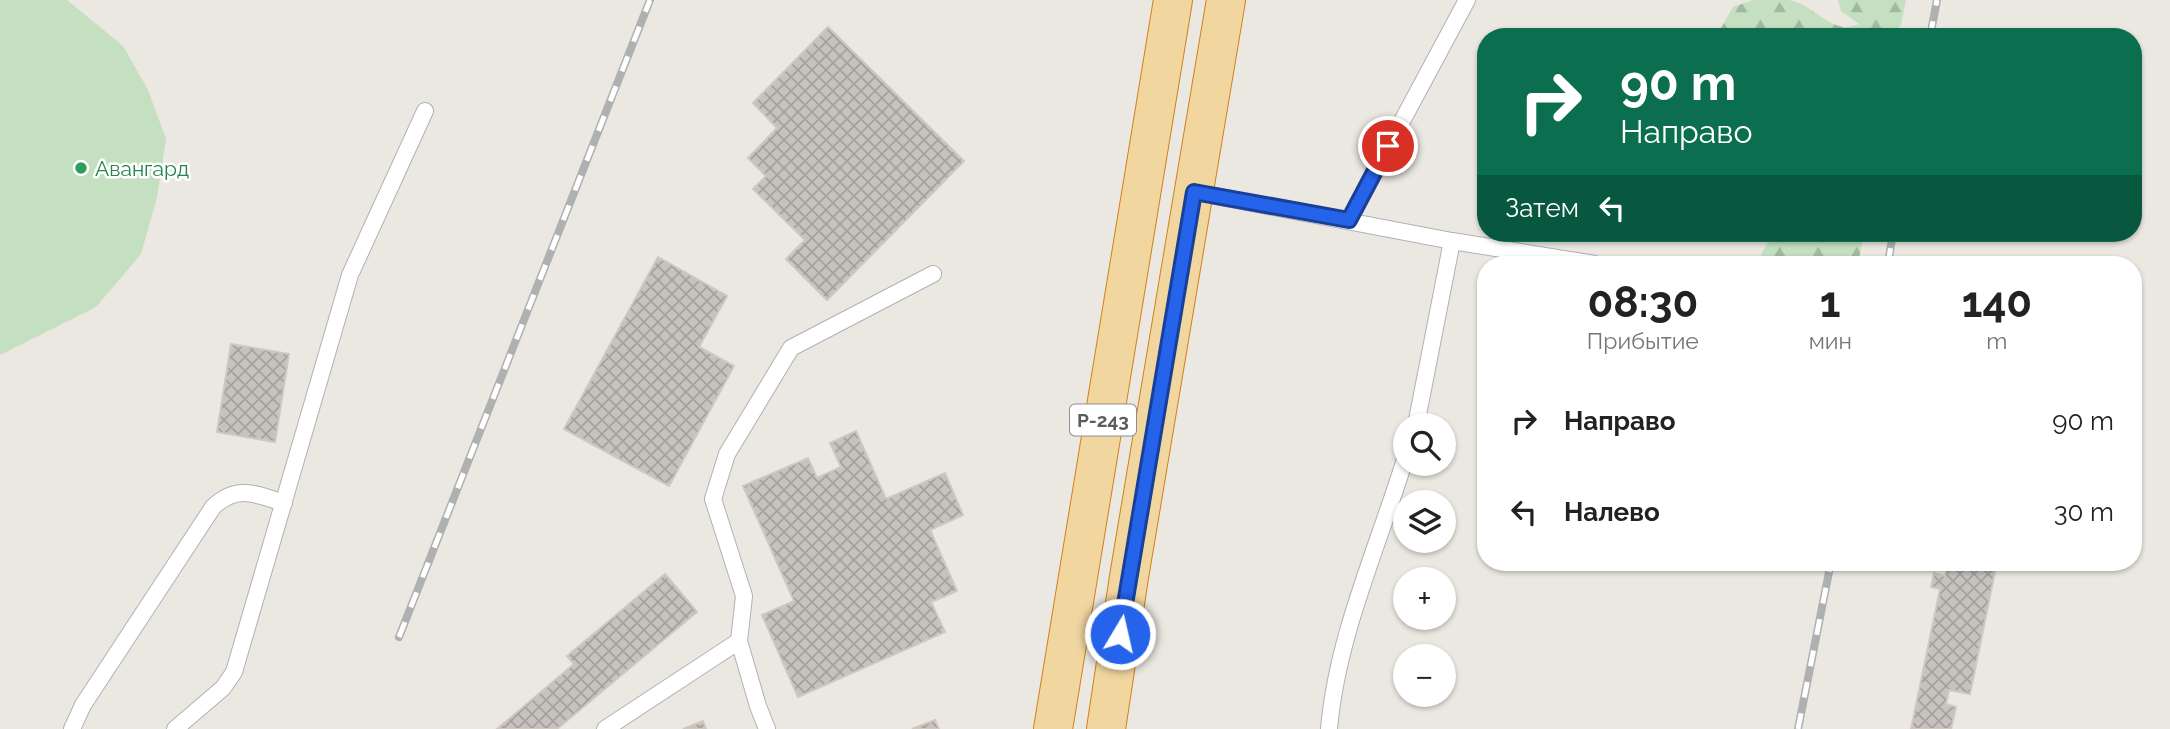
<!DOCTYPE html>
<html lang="ru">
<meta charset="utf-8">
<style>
body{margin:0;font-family:Raleway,sans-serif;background:#f6f6f6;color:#222;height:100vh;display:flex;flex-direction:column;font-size:26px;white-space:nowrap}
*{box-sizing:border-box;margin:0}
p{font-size:23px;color:#767676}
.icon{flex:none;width:38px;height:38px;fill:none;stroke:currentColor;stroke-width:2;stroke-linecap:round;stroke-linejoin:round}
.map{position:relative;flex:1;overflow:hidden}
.sheet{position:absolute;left:1477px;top:256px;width:665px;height:315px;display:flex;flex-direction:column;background:#fff;border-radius:28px;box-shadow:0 2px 5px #0004}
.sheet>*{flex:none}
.top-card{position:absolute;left:1477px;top:28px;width:665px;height:214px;border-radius:28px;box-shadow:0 2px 5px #0004;background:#0b6e4f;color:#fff;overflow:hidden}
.tools{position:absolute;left:1393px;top:413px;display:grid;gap:14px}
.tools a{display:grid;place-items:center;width:63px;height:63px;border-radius:50%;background:#fff;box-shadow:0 2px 5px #0004;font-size:35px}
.pin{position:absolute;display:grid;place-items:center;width:60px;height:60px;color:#fff;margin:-30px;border:4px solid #fff;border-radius:50%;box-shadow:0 2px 7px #0007}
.me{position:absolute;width:77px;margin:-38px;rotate:9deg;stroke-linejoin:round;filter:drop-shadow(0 0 5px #0008)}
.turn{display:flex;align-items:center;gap:24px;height:147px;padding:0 28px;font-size:32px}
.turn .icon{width:91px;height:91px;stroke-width:2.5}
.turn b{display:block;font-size:49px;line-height:60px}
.then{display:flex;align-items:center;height:66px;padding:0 28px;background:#0003;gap:14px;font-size:26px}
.eta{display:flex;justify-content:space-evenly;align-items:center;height:119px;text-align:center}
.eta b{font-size:42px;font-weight:700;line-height:49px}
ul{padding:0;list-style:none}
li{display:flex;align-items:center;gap:21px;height:91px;padding:0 28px}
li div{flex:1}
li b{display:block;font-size:26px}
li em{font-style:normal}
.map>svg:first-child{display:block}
.forest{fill:url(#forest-firs)}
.garden{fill:#c4e0c0}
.building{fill:url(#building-cross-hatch);stroke:#cec8c0;stroke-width:2}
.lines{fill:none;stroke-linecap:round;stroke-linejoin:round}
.service-casing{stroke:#afb2b5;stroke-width:18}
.trunk-casing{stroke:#d1801b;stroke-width:40}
.service{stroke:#fff;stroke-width:16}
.trunk{stroke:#f2d6a0;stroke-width:38}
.rail-casing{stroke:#afb0b0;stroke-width:8}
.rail{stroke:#fff;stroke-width:5;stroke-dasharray:16;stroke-linecap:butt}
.route-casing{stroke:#184099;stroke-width:18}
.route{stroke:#2563eb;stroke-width:12}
.leisure-dot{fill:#2e9e5b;stroke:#fff;stroke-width:2.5}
.labels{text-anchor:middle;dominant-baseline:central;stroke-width:5;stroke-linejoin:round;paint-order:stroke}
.shield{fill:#fff;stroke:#8c8e90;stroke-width:2}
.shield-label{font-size:19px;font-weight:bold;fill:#5a5d60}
.leisure-label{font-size:21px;fill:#27864d;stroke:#fff;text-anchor:start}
</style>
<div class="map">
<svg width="2170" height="729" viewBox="0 0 2170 729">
<defs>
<pattern id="forest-firs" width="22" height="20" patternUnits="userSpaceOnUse" patternTransform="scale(1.75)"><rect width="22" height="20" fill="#c4e0c0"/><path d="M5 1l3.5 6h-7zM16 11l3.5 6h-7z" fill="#a2b99f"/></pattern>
<pattern id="building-cross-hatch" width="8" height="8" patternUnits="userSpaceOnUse" patternTransform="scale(1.75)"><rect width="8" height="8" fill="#c6c2be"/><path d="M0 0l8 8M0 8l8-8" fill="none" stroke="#a4a19e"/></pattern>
</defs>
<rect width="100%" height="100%" fill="#ebe7e1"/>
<g class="forest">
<path d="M1788,0C1816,4 1831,37 1859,24L1841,11L1838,0H1906L1901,25L1890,37H1716L1733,7L1753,0Z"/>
<path d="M1772,233H1864L1858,264H1759C1759,254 1769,243 1772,233Z"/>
</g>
<path class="garden" d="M0,0H67L123,46L148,90L166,139L157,197L141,254L96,307L0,355Z"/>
<g class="building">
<path d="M828,27L964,161L827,300L786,259L805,240L753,189L766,176L748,158L777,128L753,103Z"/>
<path d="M658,257L727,296L699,347L734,366L669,486L564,429Z"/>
<path d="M231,344L289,354L275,442L217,432Z"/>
<path d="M856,431L886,499L945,473L963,515L930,530L957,591L931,602L945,632L798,697L762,615L794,601L743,486L808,458L817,478L841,467L830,443Z"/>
<path d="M1948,562H1997L1970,694L1949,690L1946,704L1956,707L1951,729H1911L1940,589L1931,587L1934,573L1945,576Z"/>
<path d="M665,574L697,612L557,729H497L574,664L567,656Z"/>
<path d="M935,720L939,729H912Z"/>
<path d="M703,721L706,729H683Z"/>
</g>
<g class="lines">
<g class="service-casing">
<g id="service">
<path d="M1194,192L1452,241L1595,264"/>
<path d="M1349,220L1467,0"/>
<path d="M1416,425L1452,241"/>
<path d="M739,641L744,596L713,499L727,454L791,348L933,274"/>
<path d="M72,729L83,705L213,507C237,484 255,494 284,503"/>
<path d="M175,729L223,688L234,672L350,275L425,111"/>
<path d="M605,729L739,641L758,706L767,729"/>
<path d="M1329,729C1337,636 1378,547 1405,459"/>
</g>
</g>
<g class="trunk-casing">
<g id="trunk">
<path d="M1053,729L1173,0"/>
<path d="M1106,729L1129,577L1226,0"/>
</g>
</g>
<use href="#service" class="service"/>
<use href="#trunk" class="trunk"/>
<g class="rail-casing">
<g id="rail">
<path d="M1930,37L1937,0"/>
<path d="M1888,264L1893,233"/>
<path d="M399,637L650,0"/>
<path d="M1798,729L1831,562"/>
</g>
</g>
<use href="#rail" class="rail"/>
</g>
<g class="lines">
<g class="route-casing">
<path id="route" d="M1120,634L1194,192L1349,220L1388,146"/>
</g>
<use href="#route" class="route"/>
</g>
<circle class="leisure-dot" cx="81" cy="168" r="7"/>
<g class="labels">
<rect class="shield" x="1070" y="404.5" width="66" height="31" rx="5"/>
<g class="shield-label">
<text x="1103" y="420">Р-243</text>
</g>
<g class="leisure-label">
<text x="95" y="168">Авангард</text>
</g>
</g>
</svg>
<div class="tools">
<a><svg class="icon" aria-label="search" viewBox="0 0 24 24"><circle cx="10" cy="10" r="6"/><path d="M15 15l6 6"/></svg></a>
<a><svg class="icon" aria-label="layers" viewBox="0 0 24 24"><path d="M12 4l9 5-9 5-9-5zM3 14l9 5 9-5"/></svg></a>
<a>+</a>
<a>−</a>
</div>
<div class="pin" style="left:1388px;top:146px;background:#d93025"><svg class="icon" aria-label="arrive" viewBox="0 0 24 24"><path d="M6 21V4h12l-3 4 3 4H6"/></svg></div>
<svg class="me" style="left:1120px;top:634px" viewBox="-20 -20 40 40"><circle r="17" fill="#2563eb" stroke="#fff" stroke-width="3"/><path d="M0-11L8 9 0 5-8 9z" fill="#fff"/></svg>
<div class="top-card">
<div class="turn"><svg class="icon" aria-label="right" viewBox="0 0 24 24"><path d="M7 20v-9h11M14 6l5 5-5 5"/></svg><div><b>90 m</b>Направо</div></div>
<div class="then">Затем<svg class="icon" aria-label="left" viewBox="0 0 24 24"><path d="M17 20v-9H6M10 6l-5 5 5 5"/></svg></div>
</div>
<section class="sheet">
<div class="eta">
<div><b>08:30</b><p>Прибытие</p></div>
<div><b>1</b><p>мин</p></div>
<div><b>140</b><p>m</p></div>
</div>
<ul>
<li><svg class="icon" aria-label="right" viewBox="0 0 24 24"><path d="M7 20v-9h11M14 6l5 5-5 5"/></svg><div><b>Направо</b></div><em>90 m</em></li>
<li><svg class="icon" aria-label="left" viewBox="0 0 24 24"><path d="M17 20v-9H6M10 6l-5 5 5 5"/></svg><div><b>Налево</b></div><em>30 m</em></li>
</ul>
</section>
</div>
